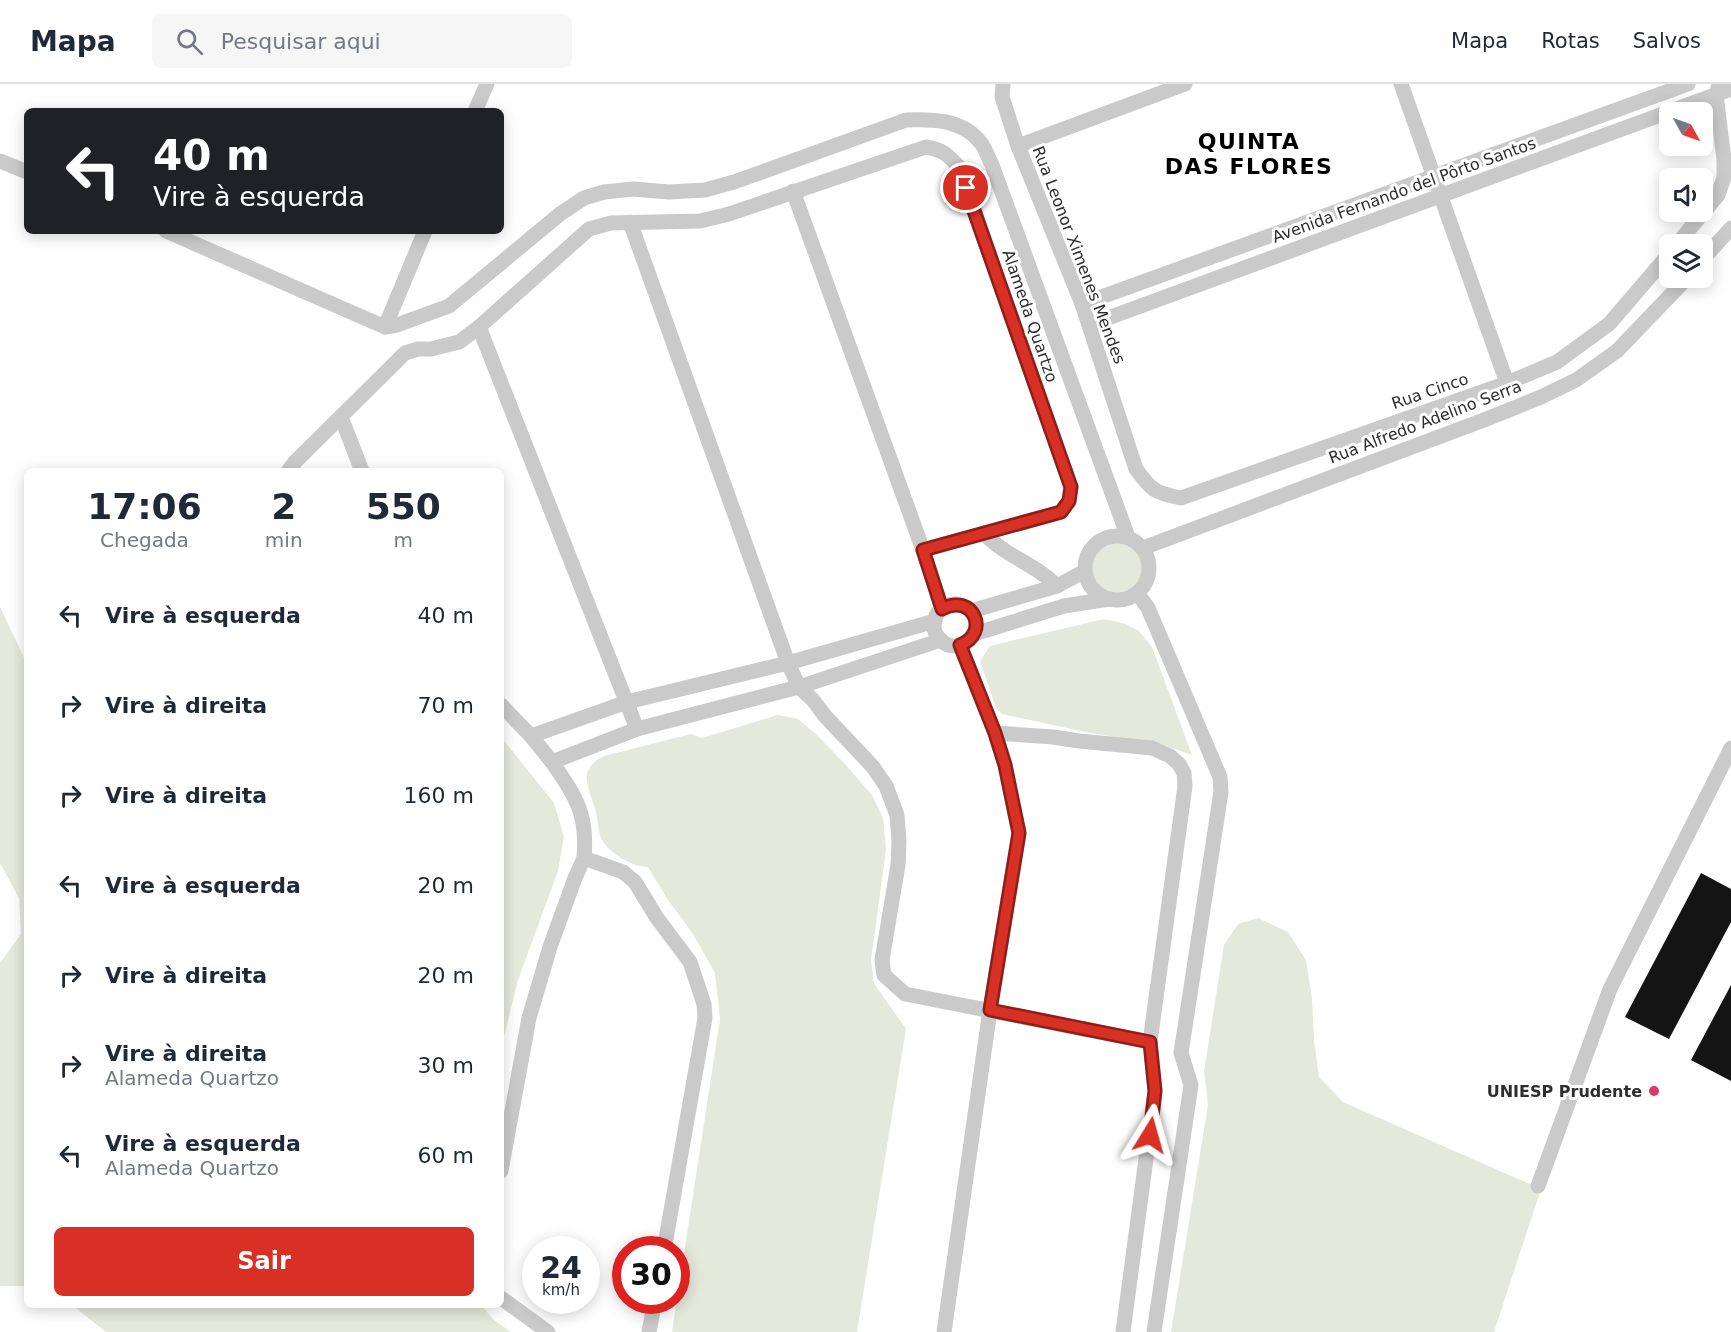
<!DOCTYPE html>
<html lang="pt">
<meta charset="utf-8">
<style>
body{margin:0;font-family:"DejaVu Sans",sans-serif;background:#f6f6f7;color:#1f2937;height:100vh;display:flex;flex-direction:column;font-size:22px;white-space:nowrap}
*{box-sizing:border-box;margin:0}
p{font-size:20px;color:#747a83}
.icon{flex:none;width:33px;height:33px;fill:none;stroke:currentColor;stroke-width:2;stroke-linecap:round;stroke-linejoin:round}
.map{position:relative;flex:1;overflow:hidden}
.side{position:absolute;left:24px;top:384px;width:480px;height:840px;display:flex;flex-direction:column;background:#fff;border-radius:9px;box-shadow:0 3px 15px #0003}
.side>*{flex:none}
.hud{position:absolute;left:24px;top:24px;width:480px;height:126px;border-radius:9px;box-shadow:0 3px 15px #0003;background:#202124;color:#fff;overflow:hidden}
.needle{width:39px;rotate:130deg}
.fabs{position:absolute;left:1659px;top:18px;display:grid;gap:12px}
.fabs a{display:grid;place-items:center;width:54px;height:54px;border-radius:9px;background:#fff;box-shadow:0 3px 15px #0003;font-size:30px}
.speed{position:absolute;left:522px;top:1152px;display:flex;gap:12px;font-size:30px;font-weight:700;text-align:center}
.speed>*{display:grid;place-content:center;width:78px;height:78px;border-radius:50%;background:#fff;box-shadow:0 3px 15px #0003;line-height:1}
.speed small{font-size:15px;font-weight:400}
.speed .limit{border:9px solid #d22;background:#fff;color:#111}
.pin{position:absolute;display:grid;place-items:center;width:51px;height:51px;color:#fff;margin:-26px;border:3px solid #fff;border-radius:50%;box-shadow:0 2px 6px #0007}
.me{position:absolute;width:66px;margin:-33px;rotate:8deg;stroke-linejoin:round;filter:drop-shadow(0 0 4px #0008)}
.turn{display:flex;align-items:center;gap:21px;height:126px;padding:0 30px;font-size:27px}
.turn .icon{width:78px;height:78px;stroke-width:2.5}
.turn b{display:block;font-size:42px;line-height:51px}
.eta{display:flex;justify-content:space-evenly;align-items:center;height:102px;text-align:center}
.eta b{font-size:36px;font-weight:700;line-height:42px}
.primary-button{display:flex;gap:12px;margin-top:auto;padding:12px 30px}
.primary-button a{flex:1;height:69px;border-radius:9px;background:#d93025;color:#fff;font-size:24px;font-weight:700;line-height:69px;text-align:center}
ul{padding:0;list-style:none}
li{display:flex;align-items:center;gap:18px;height:90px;padding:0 30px}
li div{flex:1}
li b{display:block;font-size:22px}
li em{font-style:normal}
header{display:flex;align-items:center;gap:36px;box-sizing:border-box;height:84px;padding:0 30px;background:#fff;border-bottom:2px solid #e0e1e3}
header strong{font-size:28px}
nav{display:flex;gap:33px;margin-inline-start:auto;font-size:21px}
.search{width:420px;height:54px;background:#f6f6f7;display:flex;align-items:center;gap:15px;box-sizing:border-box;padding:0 21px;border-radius:9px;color:#747a83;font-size:22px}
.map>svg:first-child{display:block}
.green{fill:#e5e9db}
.building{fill:#141414}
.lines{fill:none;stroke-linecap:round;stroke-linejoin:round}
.minor{stroke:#cacaca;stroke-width:15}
.route-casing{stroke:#8d1f18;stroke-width:15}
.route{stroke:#d93025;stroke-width:10}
.poi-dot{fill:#d93964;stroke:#fff;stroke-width:2}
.labels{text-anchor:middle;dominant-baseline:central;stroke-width:6;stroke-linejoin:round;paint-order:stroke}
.street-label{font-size:16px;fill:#2d2d2d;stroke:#fff}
.poi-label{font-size:16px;font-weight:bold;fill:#2d2d2d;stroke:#fff;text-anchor:end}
.district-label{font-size:22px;font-weight:bold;letter-spacing:1.5px;fill:#000;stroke:#fff}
</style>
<header>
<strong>Mapa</strong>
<div class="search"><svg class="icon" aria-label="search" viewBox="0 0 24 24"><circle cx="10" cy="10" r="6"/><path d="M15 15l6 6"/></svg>Pesquisar aqui</div>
<nav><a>Mapa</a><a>Rotas</a><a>Salvos</a></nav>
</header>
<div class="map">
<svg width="1731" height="1248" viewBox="0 0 1731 1248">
<rect width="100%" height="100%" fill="#fff"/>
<g class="green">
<circle cx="1117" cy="484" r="25"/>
<path d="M0,523L27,580V1202H0V879L21,850L19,814L0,779Z"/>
<path d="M1104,535L1126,540L1139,547L1152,563L1192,671L1163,661L1090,649L1002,630L996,624L980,577L990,562Z"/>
<path d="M778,631L798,635L816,650L844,679L872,711L883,734L886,766L871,876L874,899L906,945L857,1248H672L720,935L715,889L693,850L668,816L648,783C634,784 608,768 602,756C598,748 598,737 596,728C590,706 575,686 604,672L691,650L702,654Z"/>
<path d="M501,653L554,719L564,753L558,787L518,896L501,965Z"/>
<path d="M1258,834L1288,848L1306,876L1312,914L1314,956L1319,993L1343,1018L1541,1105L1494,1248H1171L1208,1021L1204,987L1224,861L1238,840Z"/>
<path d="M72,1221H481L494,1236L511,1248H106Z"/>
</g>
<g class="building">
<path d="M1701,789L1731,805V838L1669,955L1625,933Z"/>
<path d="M1731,901V997L1691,976Z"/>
</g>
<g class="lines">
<g class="minor">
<path d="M1003,0L1002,13L1018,62L1082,220L1136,385C1151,406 1155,409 1181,414L1507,299L1557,278L1609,240L1670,169"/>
<path d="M1401,0L1507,299"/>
<path d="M475,27L487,0"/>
<path d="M1018,62L1185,0"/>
<path d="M0,77L27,88"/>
<path d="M793,107L923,466L942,525"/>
<path d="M630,138L788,579L799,603L813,616L825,632L873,683L886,702L897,731L899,757L898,781L882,876L884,891L905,910L1150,958"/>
<path d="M166,147L385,243L397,241L449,222L560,130L584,114L604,108L633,105L669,108L705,106L734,98L906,36C932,35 963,35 981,59C986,65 988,74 992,81L1128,453"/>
<path d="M1677,160L1718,111L1724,93V75L1716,11L1718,4"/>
<path d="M1702,176L1731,144"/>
<path d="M1082,220L1688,0"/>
<path d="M1089,241L1731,5"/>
<path d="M385,243L425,147"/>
<path d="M479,243L637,645"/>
<path d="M341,333L362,387"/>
<path d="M288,387L295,378L405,269L418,265H431L459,258L479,243L589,145L611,139L700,137L729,130L926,63C943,66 947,70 959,83L1071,403L1069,417L1061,428L923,466"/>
<path d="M984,449C1004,472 1036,480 1057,502"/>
<circle cx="1117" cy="484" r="32"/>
<path d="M1143,464L1484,336L1541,313L1576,296L1617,267L1687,194"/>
<path d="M1137,509L1148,524L1220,693L1221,708L1181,969L1191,1001L1154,1248"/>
<circle cx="955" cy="541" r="21"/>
<path d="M971,527L1057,502L1085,487"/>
<path d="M935,537L788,579L627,618L531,652L552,678L637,645L799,603L941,556"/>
<path d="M974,550L1064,522L1109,515"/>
<path d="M501,621L531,652"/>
<path d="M995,649L1053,653L1079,657L1152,664L1170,672L1179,680L1184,689L1185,702L1150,958L1155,1007L1123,1248"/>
<path d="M552,678C576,713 588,730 584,774L623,788L635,798L657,834L690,878L704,920L705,934L664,1166"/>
<path d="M501,1087L529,934L550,863L575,794L584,774"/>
<path d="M1538,1102L1610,905L1731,664"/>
<path d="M501,1214L548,1248"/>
<path d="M649,1248L655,1216"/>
<path d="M944,1248L990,926L1019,749L1005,681L995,649L960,561"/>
</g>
</g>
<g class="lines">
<g class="route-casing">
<path id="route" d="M966,104L1071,403L1069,417L1061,428L923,466L942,525C973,508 991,549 960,561L995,649L1005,681L1019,749L990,926L1150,958L1155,1007L1150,1051"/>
</g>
<use href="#route" class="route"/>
</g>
<circle class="poi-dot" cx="1654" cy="1007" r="6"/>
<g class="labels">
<g class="street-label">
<text transform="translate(1404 106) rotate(-20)">Avenida Fernando del Pôrto Santos</text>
<text transform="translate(1079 171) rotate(69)">Rua Leonor Ximenes Mendes</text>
<text transform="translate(1030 232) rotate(71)">Alameda Quartzo</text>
<text transform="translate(1430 307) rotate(-19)">Rua Cinco</text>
<text transform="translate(1425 338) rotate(-21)">Rua Alfredo Adelino Serra</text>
</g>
<g class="poi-label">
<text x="1642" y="1007">UNIESP Prudente</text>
</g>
<g class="district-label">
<text x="1249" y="57">QUINTA<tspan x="1249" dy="25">DAS FLORES</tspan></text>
</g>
</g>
</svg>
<div class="fabs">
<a><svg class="needle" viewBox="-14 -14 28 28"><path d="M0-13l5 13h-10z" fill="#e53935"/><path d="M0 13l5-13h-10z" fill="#747a83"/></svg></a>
<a><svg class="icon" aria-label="sound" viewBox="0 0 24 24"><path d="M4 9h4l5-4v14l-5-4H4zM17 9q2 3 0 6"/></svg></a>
<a><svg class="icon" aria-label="layers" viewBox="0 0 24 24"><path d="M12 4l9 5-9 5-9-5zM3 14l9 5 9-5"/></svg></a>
</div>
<div class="speed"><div>24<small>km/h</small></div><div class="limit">30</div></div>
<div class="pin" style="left:966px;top:104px;background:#d93025"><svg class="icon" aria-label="arrive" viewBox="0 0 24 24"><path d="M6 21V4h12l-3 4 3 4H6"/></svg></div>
<svg class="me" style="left:1150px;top:1051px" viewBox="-20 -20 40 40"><path d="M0-17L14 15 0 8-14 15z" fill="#d93025" stroke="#fff" stroke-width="4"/></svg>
<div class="hud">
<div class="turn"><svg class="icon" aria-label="left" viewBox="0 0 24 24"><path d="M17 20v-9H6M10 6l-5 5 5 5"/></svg><div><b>40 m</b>Vire à esquerda</div></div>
</div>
<section class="side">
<div class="eta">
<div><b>17:06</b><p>Chegada</p></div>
<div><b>2</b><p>min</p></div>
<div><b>550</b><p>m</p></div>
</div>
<ul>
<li><svg class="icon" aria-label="left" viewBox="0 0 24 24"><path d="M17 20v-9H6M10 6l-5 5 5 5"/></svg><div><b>Vire à esquerda</b></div><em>40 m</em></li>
<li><svg class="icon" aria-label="right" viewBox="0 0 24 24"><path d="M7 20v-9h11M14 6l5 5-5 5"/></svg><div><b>Vire à direita</b></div><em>70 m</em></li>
<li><svg class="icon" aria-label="right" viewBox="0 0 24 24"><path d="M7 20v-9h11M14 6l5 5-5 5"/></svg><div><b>Vire à direita</b></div><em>160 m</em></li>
<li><svg class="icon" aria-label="left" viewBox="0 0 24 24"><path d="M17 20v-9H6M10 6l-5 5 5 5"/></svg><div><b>Vire à esquerda</b></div><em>20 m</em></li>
<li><svg class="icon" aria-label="right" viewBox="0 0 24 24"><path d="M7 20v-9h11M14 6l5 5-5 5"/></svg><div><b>Vire à direita</b></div><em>20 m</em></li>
<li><svg class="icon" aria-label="right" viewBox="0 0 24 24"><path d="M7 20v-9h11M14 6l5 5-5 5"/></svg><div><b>Vire à direita</b><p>Alameda Quartzo</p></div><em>30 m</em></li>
<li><svg class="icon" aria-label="left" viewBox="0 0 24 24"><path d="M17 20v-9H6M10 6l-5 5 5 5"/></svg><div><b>Vire à esquerda</b><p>Alameda Quartzo</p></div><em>60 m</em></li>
</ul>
<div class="primary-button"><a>Sair</a></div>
</section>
</div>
